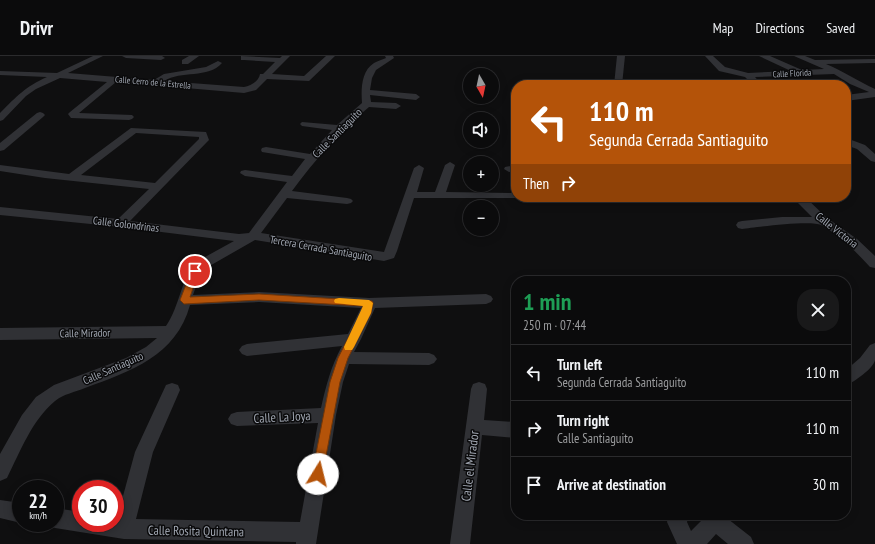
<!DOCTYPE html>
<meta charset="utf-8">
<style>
body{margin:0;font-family:"PT Sans Narrow",sans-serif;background:#19191a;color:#f1f3f6;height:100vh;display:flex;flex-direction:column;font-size:15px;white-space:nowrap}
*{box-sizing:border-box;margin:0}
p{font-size:13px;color:#9a9b9d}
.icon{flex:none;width:22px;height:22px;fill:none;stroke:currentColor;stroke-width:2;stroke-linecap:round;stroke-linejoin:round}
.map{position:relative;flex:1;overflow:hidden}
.details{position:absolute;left:511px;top:220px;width:340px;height:244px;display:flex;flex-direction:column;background:#0b0b0c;border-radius:16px;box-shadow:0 2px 10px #0003,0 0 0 1px #2b2b2d}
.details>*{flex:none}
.guide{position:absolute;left:511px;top:24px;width:340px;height:122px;border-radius:16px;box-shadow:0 2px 10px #0003,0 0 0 1px #2b2b2d;background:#b45309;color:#fff;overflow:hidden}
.needle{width:26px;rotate:171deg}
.fabs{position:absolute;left:463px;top:12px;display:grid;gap:8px}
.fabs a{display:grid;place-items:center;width:36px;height:36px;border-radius:50%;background:#0b0b0c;box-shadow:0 2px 10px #0003,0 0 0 1px #2b2b2d;font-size:20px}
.speed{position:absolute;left:12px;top:424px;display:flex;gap:8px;font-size:20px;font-weight:700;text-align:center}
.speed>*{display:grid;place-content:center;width:52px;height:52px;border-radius:50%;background:#0b0b0c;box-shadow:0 2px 10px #0003,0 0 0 1px #2b2b2d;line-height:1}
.speed small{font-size:10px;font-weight:400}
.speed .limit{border:6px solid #d22;background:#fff;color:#111}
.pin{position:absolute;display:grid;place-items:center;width:34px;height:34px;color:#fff;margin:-17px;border:2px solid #fff;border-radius:50%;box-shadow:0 1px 4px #0007}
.me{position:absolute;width:44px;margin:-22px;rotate:9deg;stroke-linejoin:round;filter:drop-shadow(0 0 3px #0008)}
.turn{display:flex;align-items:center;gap:14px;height:84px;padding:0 12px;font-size:18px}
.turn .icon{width:52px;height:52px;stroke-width:2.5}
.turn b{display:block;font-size:28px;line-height:34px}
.then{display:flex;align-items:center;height:38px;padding:0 12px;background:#0003;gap:8px;font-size:15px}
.round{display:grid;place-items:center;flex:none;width:42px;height:42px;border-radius:16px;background:#19191a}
.headline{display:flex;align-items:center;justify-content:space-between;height:68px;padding:0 12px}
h1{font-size:24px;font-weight:700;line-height:30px;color:#1e9e55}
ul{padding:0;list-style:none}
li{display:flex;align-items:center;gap:12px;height:56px;padding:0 12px;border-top:1px solid #2b2b2d}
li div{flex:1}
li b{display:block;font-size:15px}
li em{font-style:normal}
header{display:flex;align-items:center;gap:24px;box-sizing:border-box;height:56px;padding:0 20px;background:#0b0b0c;border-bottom:1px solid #2b2b2d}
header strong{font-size:19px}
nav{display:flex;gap:22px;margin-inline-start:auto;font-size:14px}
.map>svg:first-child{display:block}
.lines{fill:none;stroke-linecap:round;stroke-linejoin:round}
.minor{fill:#303135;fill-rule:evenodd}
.route{fill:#b45309;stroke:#753606}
.slow{fill:#f59e0b}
.labels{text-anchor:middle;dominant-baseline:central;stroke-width:3;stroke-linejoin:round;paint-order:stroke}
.far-street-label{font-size:9px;fill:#a0a6b1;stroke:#0a0a0b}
.street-label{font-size:11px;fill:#a0a6b1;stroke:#0a0a0b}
.near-street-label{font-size:13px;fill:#a0a6b1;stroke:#0a0a0b}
</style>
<header>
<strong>Drivr</strong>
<nav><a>Map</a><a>Directions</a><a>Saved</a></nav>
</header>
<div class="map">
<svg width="875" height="488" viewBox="0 0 875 488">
<rect width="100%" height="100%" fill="#0f0f10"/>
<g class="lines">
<g class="minor">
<path d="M93,0H103L68,17L154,24L164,18L206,11L218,5L222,7C208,23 181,14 164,25L244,31C251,30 259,25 260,18H263L275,6L244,4H241V0L280,2L282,0H290L272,18L304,20L326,0H335L309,25L267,23L256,34L244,37L116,26L79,57L132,59L134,61L132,63L129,64L71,62L68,58L70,56L107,26L60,22L36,33L26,40L3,64L0,65V57C17,40 25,31 47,21L0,19V15L57,17Z"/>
<path d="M122,0H162L165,2L161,4L126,2Z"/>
<path d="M189,0H199L188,8H182V4Z"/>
<path d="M385,0H393L394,2L376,14L372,22L370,34L416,38L420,41L416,44L370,39L371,46L396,47L401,50L396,53L369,51C339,76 315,104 292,135L347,142L351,143L353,145L351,147L347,148L287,142L261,177L384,196L414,112L419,109L424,112L417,136H435L445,109L450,106L455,109L446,136L516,137V141H521L520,142H414L397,195L394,202L384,205L255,184L206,212L200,219L193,239L259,236L369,242L486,238L491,240L493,243L491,246L486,248L375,252L361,283L354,296L429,297L434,299L437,303L434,307L429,309L349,308L343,326L336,359L316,488H296V486L124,483L55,472L48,469L47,467H55V452L81,456V467H115V462H117L135,396L166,329L172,327L178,329L180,334L153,396L136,463L300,466L318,367L237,370L231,368L228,363L231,358L237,356L321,352C326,330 331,310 342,290L247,300L242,298L239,294L242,290L247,288L348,278L361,252L259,246L190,249C176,300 131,315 85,332C75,336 64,338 55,345C32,364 20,396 7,422L0,425V398L22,359L36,341L54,329L126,302L146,291L157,282L0,284V272L166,270C180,250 180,225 196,206L234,185L121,171L0,159V151L118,163L149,133L45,122L0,115V109L69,118L131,72L206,76L209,84L207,86L130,165L239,178L249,177L287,126L245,120L240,117L241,115L245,114L292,120L305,103L262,96L261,94L262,92L266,91L310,98L332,74L302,70L300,68L302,66L337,69L362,47C361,34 361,15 374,7C377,5 382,4 386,2ZM136,77L199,81V83L155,127L81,119Z"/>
<path d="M617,0H625L622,29H614Z"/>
<path d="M705,0H713L725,11L748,17L791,15L759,0H770L802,14L824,13L794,0H805L815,4L873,3H875V7H873L826,8C843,15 858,25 875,33V41L846,45V39L869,36L850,28L834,18L755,21L762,29H753L745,21L719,15Z"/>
<path d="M40,56L43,57L45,59L43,61L4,94L0,95V87L37,57Z"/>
<path d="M846,82L865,89L875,98V106L871,105L857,93L846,89Z"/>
<path d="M516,109V115L509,116L504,113L505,111Z"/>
<path d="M792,141H805L827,162L857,183L875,200V212L870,211C856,196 840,179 821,169C811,164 756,171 742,173L738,172L736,169L738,166L742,165L782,161H812Z"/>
<path d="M875,287C875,292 875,299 875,304C874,312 853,327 846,329V314L860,302L870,289Z"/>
<path d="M479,326L485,328L487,333L484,364L516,366V382L482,379L470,488H450L471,333L473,328Z"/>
<path d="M0,444L21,447V467L0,462Z"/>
<path d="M669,459H689L687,466L691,475L707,459H730L728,463L751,481L754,488H728L716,478L707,488H677L667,466Z"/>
</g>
</g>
<path class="route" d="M192,213H195L199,215L190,241L259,238L372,245L373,247L371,257L348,302L340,326L322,421L318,423L314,421L312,418L330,326L338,302L361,257L363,250L259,244L184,248L180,244Z"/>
<path class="slow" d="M339,242L369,244L373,247L371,257L354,291L352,294H345L344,291L363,250L335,247L334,245L335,243Z"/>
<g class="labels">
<g class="far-street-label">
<text transform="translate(792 17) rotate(-3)">Calle Florida</text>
<text transform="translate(153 26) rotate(5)">Calle Cerro de la Estrella</text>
</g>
<g class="street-label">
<text transform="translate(337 77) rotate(-45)">Calle Santiaguito</text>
<text transform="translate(126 168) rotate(7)">Calle Golondrinas</text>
<text transform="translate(837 174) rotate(38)">Calle Victoria</text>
<text transform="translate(321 192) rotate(10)">Tercera Cerrada Santiaguito</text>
<text transform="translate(85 277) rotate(-1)">Calle Mirador</text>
<text transform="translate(113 312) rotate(-24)">Calle Santiaguito</text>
</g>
<g class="near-street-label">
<text transform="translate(282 361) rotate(-3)">Calle La Joya</text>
<text transform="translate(470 410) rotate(-83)">Calle el Mirador</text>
<text transform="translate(196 475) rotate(1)">Calle Rosita Quintana</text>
</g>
</g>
</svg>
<div class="fabs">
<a><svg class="needle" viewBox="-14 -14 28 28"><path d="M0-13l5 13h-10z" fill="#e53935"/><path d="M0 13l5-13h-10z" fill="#9a9b9d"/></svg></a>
<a><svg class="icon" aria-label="sound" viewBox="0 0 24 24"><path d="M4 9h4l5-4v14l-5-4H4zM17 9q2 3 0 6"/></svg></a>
<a>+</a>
<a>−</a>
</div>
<div class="speed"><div>22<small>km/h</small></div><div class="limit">30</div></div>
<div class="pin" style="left:195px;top:215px;background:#d93025"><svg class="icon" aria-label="arrive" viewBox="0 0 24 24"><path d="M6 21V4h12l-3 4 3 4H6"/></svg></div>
<svg class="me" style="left:318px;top:418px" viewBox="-20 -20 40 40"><circle r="19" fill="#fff"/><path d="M0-13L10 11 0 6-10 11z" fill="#b45309"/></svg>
<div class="guide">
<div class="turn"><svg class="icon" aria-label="left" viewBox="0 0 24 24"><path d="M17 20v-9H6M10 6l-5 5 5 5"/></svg><div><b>110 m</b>Segunda Cerrada Santiaguito</div></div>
<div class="then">Then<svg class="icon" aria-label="right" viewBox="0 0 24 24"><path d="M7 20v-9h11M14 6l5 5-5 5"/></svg></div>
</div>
<section class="details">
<div class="headline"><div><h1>1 min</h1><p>250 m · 07:44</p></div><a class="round"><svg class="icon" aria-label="close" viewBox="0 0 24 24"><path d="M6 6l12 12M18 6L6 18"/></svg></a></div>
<ul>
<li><svg class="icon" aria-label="left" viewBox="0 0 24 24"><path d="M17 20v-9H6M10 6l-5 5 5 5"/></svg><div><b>Turn left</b><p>Segunda Cerrada Santiaguito</p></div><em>110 m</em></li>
<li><svg class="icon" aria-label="right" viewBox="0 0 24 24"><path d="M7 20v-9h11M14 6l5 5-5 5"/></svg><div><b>Turn right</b><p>Calle Santiaguito</p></div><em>110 m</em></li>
<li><svg class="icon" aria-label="arrive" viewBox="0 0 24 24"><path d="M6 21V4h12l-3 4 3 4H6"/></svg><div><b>Arrive at destination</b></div><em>30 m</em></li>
</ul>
</section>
</div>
